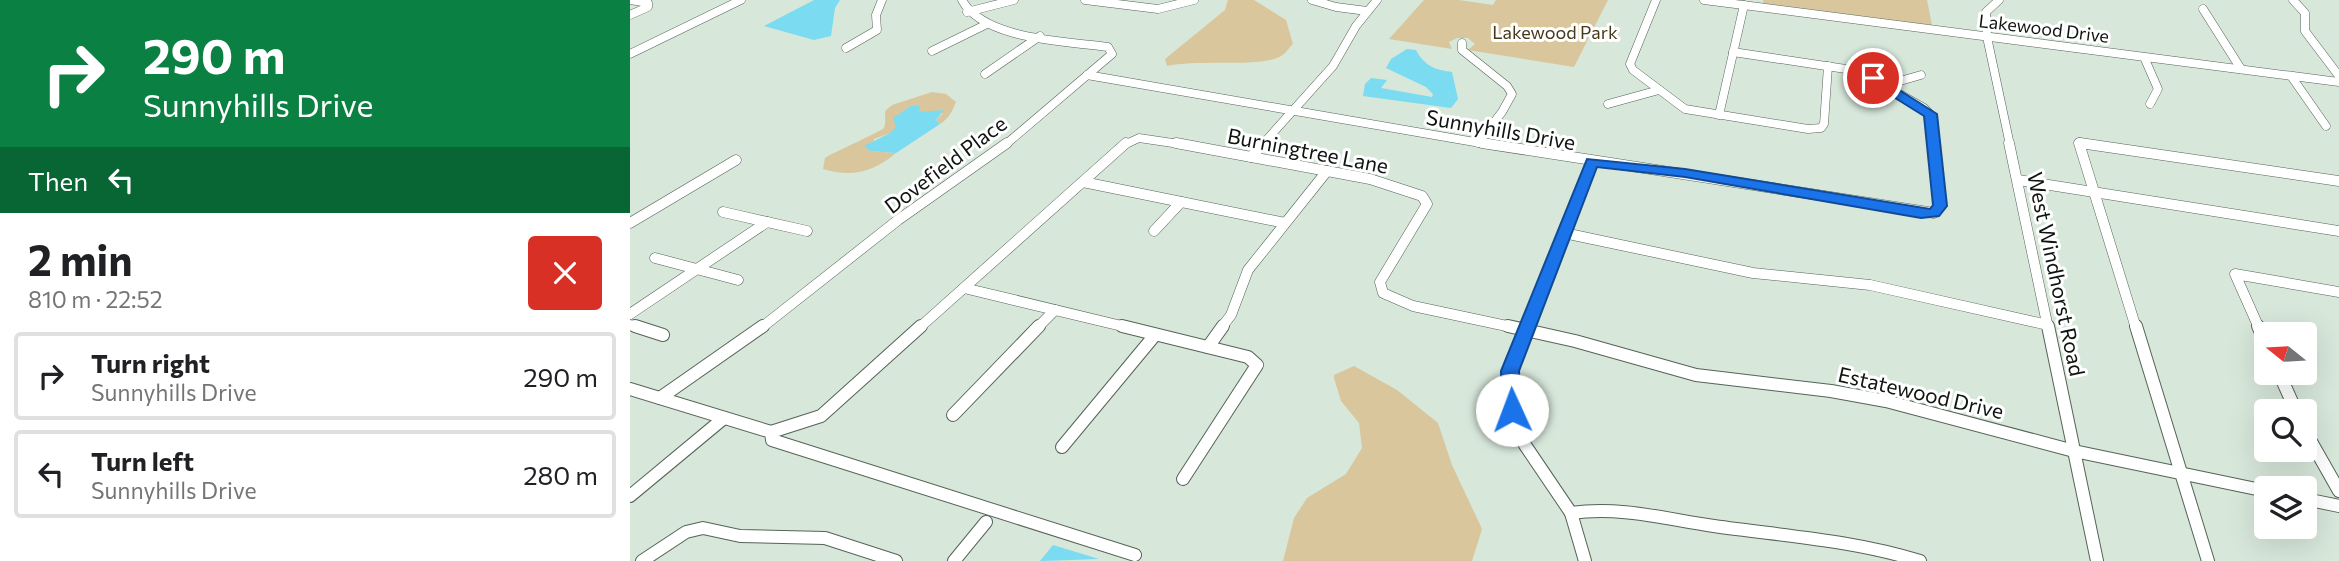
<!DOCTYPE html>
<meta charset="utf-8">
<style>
body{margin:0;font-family:Commissioner,sans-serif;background:#f2f2f2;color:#202124;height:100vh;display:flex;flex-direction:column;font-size:26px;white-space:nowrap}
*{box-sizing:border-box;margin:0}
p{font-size:23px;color:#757577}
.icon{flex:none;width:38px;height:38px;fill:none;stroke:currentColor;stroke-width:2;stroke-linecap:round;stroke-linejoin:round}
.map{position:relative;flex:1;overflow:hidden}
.panel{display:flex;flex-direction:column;background:#fff;width:630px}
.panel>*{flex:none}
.banner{background:#0b8043;color:#fff;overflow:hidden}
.needle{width:46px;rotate:288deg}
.tools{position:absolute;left:1624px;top:322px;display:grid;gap:14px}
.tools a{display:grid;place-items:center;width:63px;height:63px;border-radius:7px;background:#fff;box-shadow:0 7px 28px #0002;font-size:35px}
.pin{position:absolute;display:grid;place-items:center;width:60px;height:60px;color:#fff;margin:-30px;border:4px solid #fff;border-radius:50%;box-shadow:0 2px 7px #0007}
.me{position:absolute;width:77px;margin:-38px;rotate:358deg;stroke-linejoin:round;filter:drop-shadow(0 0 5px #0008)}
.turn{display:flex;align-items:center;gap:24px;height:147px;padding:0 28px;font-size:32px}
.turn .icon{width:91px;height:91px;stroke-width:2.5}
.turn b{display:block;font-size:49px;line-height:60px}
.then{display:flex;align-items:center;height:66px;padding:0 28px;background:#0003;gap:14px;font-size:26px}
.round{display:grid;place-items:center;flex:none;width:74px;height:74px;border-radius:7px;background:#f2f2f2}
.summary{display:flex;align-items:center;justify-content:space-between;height:119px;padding:0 28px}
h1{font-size:42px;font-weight:700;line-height:52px}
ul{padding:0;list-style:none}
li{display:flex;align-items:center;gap:21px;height:88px;margin:0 14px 10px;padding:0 14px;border:4px solid #e0e0e0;border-radius:7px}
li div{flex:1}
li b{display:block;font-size:26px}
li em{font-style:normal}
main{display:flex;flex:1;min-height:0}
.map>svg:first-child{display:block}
.green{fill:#d9c69c}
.water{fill:#7adbf1}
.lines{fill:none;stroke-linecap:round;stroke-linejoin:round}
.minor-far2-casing{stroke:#566358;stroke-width:9}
.minor-far1-casing{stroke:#566358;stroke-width:11}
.minor-casing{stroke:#566358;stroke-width:14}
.minor-far2{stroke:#fff;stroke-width:8}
.minor-far1{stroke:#fff;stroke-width:10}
.minor{stroke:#fff;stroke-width:12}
.route{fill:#1a73e8;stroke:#114b97;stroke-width:2}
.labels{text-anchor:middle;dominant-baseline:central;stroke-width:6;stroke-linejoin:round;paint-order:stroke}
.far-street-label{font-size:18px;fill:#0e140f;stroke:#fff}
.far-park-label{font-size:18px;fill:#453818;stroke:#fff}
.street-label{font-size:21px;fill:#0e140f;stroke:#fff}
</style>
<main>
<section class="panel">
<div class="banner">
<div class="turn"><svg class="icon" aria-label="right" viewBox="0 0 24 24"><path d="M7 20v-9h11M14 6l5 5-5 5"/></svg><div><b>290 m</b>Sunnyhills Drive</div></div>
<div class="then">Then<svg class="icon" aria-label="left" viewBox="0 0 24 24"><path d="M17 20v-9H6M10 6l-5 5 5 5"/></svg></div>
</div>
<div class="summary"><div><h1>2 min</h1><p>810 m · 22:52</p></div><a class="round" style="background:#d93025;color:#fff"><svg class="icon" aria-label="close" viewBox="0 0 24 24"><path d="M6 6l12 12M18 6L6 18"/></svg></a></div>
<ul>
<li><svg class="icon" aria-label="right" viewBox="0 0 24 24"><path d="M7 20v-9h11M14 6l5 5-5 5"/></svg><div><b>Turn right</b><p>Sunnyhills Drive</p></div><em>290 m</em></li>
<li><svg class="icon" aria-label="left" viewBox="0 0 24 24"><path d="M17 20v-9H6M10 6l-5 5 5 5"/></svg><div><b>Turn left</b><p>Sunnyhills Drive</p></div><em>280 m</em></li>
</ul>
</section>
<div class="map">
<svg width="1709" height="561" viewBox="0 0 1709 561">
<rect width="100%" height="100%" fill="#d7e7da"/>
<g class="green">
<path d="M598,0H624L656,20L663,44C659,48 655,54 651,56C632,68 566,59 537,66L535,59L595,10Z"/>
<path d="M794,0H829L863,5L866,0H978L944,67L838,50L845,44L838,38H827L819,42L822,49L759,39Z"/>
<path d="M1133,0H1297L1302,25L1133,3Z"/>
<path d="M302,92L316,94L326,102C322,112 319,118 310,124L306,120L313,113L289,112L260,133L244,139L241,151L266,153C243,172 222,178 193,169L195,158C204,152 252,131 254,128C256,123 255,117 255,111L262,105Z"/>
<path d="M724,366L767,390L808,423L822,465L852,529L842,561H653L664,518L677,498L716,474L732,448L729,423L711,401L704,378V375Z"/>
</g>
<g class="water">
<path d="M184,0H210L205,8L201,36L184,40L134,26Z"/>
<path d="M777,49L786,50C794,66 806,70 822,72L828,99L821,108L733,96L735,84L741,78L757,80L751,88L802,97L803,94L796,87L756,68L761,59Z"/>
<path d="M281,106H290L289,112L314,110L306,120L310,124L266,153L241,151L234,146L260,133L266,127L263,118Z"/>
<path d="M423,545L469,559L410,561Z"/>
</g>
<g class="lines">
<g class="minor-far2-casing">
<g id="minor-far2">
<path d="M0,0L18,3V7L0,15"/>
<path d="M332,0C354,40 436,41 478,47L482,54L375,145"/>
<path d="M455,0L528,9L564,0"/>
<path d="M682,0L706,7L737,11"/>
<path d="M1026,0L1000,64L1003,70L1055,109L1178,129L1191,128L1194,124L1198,66"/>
<path d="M1074,0L1709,82"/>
<path d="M1369,0L1356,12L1357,37L1380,145"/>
<path d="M1663,0L1675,13V31L1709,76"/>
<path d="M1573,9L1611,69"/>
<path d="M337,12L384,0"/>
<path d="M832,43V50L877,86L882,94L872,112L848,143"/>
<path d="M216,48L247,30L246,15L252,0"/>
<path d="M302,51L355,25"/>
<path d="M1103,52L1229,71L1294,108L1300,114L1303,145"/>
<path d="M0,54L111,0"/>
<path d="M1514,57L1528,89L1520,104"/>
<path d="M355,74L410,36"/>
<path d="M457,75L862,145"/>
<path d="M1661,76L1696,126"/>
<path d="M1256,85L1291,75"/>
<path d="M978,104L1029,90"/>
<path d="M1089,115L1114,5"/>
<path d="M494,145L509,138L556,145"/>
<path d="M632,145L703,66L726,26L747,0"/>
<path d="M1450,145H1462"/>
</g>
</g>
<g class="minor-far1-casing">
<g id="minor-far1">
<path d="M546,143L740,179L792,196L797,204L750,282L753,293L783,306L886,328"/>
<path d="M852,143L1304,213L1310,206L1303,143"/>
<path d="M1379,143L1418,328"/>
<path d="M1449,143L1506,328"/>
<path d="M1450,143L1709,181"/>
<path d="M621,157L634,143"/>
<path d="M1388,180L1709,231"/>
<path d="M453,182L655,223"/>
<path d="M93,212L177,231"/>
<path d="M0,223L106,160"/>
<path d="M524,231L551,202"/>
<path d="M934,233L1123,273L1240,285L1418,325"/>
<path d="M25,258L108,280"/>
<path d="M334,288L500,328"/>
<path d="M0,314L137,222"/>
<path d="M0,325L11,328"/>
<path d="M131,328L268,220L377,143"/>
<path d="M289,328L496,143"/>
<path d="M407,328L425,310"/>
<path d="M591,328L601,315L618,270L697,171"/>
<path d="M897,328L962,162"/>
<path d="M1629,328L1605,274L1709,292"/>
</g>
</g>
<g class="minor-casing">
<g id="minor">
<path d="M5,326L33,335"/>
<path d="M492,326L618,357L627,365L553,479"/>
<path d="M878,326L945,341L1066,375L1201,391L1256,401L1444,451L1636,491"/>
<path d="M897,326L880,371L882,410L895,445L941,513L955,561"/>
<path d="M1418,326L1467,561"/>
<path d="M1506,326L1578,561"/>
<path d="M1628,326L1636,344"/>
<path d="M578,347L593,326"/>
<path d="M1649,373L1666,411"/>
<path d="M0,389L141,432L142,440L505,555"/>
<path d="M30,398L133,326"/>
<path d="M323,415L409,326"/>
<path d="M1675,431L1709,491"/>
<path d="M141,432L191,416L291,326"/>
<path d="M432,447L525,335"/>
<path d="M0,496L94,418"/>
<path d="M1675,499L1709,506"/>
<path d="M941,513C991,506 1035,519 1084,526C1154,536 1222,540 1290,561"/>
<path d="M12,561L56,532L73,528L110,536L195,538L266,561"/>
<path d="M324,561L356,522"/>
</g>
</g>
<use href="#minor-far2" class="minor-far2"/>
<use href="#minor-far1" class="minor-far1"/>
<use href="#minor" class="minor"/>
</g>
<path class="route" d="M1238,76H1247L1307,114L1317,206L1309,216L1291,218L1055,177L967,167L889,371L891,410L888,415H875L872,410L871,371L957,159L1055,169L1300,209L1303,205L1294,116L1238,81Z"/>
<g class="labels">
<g class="far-street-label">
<text transform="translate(1414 28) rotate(7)">Lakewood Drive</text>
</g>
<g class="far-park-label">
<text x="925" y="32">Lakewood Park</text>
</g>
<g class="street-label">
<text transform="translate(871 129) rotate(10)">Sunnyhills Drive</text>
<text transform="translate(678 150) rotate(11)">Burningtree Lane</text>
<text transform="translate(315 164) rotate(-37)">Dovefield Place</text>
<text transform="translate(1427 274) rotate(78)">West Windhorst Road</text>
<text transform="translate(1291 392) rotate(13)">Estatewood Drive</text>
</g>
</g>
</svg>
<div class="tools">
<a><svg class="needle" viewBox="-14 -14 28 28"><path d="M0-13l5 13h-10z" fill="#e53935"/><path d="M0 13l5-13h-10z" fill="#757577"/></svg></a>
<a><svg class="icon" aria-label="search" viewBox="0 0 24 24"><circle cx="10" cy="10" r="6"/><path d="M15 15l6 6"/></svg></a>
<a><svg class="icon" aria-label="layers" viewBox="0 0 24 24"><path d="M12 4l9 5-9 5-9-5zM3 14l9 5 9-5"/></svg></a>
</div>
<div class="pin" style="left:1243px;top:78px;background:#d93025"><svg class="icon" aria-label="arrive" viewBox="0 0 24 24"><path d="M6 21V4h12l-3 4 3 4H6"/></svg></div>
<svg class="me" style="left:882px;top:410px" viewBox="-20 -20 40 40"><circle r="19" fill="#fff"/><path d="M0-13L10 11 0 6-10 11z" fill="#1a73e8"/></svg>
</div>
</main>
